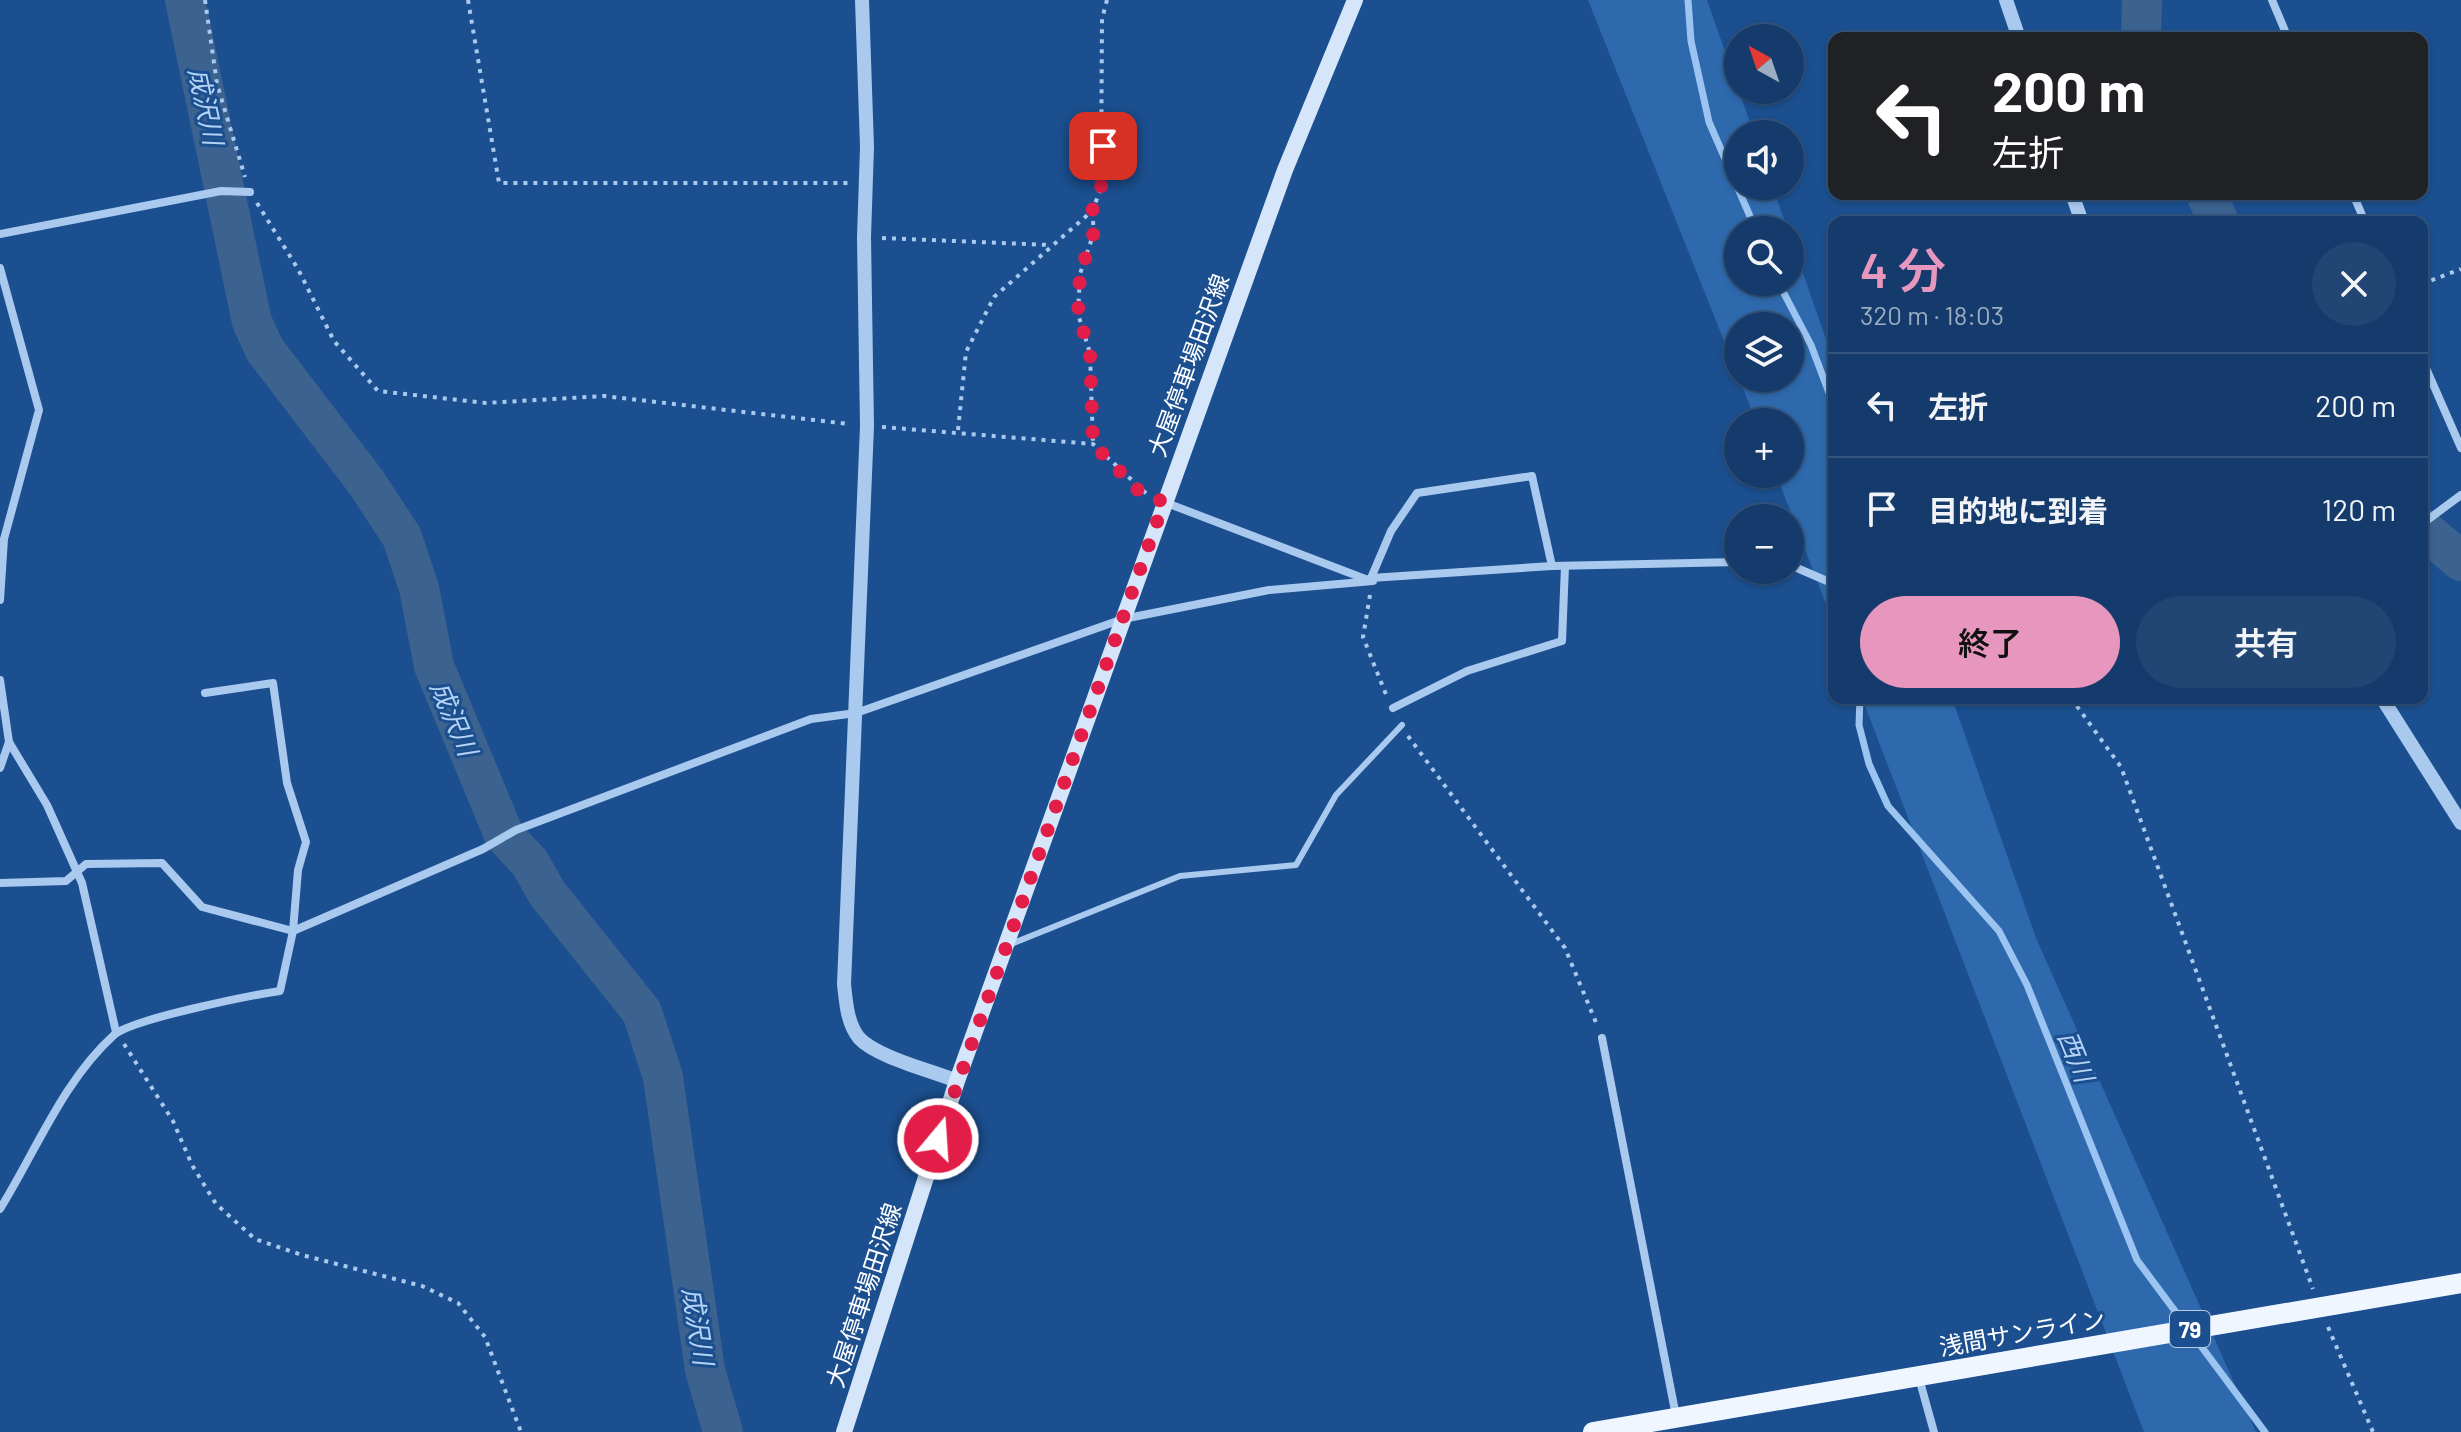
<!DOCTYPE html>
<html lang="ja">
<meta charset="utf-8">
<style>
body{margin:0;font-family:Barlow,"Noto Sans JP",sans-serif;background:#214673;color:#f1f3f6;height:100vh;display:flex;flex-direction:column;font-size:30px;white-space:nowrap}
*{box-sizing:border-box;margin:0}
p{font-size:26px;color:#9dadc1}
.icon{flex:none;width:44px;height:44px;fill:none;stroke:currentColor;stroke-width:2;stroke-linecap:round;stroke-linejoin:round}
.map{position:relative;flex:1;overflow:hidden}
.panel{position:absolute;left:1828px;top:216px;width:600px;height:488px;display:flex;flex-direction:column;background:#143b6b;border-radius:16px;box-shadow:0 2px 6px #0004,0 0 0 2px #33557e}
.panel>*{flex:none}
.top-card{position:absolute;left:1828px;top:32px;width:600px;height:168px;border-radius:16px;box-shadow:0 2px 6px #0004,0 0 0 2px #33557e;background:#202124;color:#fff;overflow:hidden}
.needle{width:52px;rotate:320deg}
.controls{position:absolute;left:1724px;top:24px;display:grid;gap:16px}
.controls a{display:grid;place-items:center;width:80px;height:80px;border-radius:50%;background:#143b6b;box-shadow:0 2px 6px #0004,0 0 0 2px #33557e;font-size:40px}
.pin{position:absolute;display:grid;place-items:center;width:68px;height:68px;color:#fff;margin:-34px;border-radius:16px;box-shadow:0 4px 12px #0006}
.me{position:absolute;width:88px;margin:-44px;rotate:18deg;stroke-linejoin:round;filter:drop-shadow(0 0 6px #0008)}
.turn{display:flex;align-items:center;gap:28px;height:168px;padding:0 32px;font-size:36px}
.turn .icon{width:104px;height:104px;stroke-width:2.5}
.turn b{display:block;font-size:56px;line-height:68px}
.round{display:grid;place-items:center;flex:none;width:84px;height:84px;border-radius:42px;background:#214673}
.headline{display:flex;align-items:center;justify-content:space-between;height:136px;padding:0 32px}
h1{font-size:48px;font-weight:600;line-height:60px;color:#e797bd}
.primary-button{display:flex;gap:16px;margin-top:auto;padding:16px 32px}
.primary-button a{flex:1;height:92px;border-radius:48px;background:#e797bd;color:#111;font-size:32px;font-weight:600;line-height:92px;text-align:center}
.primary-button a+a{background:#214673;color:#f1f3f6}
ul{padding:0;list-style:none}
li{display:flex;align-items:center;gap:24px;height:104px;padding:0 32px;border-top:2px solid #33557e}
li div{flex:1}
li b{display:block;font-size:30px}
li em{font-style:normal}
.map>svg:first-child{display:block}
.green{fill:#2e69ad}
.lines{fill:none;stroke-linecap:round;stroke-linejoin:round}
.stream{stroke:#9cc4f0;stroke-width:7}
.river{stroke:#3c6290;stroke-width:40}
.path{stroke:#a9c9ee;stroke-width:4;stroke-dasharray:4 6;stroke-linecap:butt}
.service{stroke:#a9c9ee;stroke-width:6}
.minor{stroke:#a9c9ee;stroke-width:8}
.tertiary{stroke:#a9c9ee;stroke-width:14}
.secondary{stroke:#d6e6fa;stroke-width:16}
.primary{stroke:#f0f6ff;stroke-width:20}
.route{stroke:#e11d48;stroke-width:14;stroke-dasharray:0 25.2}
.labels{text-anchor:middle;dominant-baseline:central;stroke-width:6;stroke-linejoin:round;paint-order:stroke}
.shield{fill:#1b4f8f;stroke:#bbcadd;stroke-width:2}
.shield-label{font-size:22px;font-weight:bold;fill:#fff}
.street-label{font-size:24px;fill:#fff;stroke:#1b4f8f}
.water-label{font-size:26px;font-style:italic;fill:#b5d3f5;stroke:#1b4f8f}
</style>
<div class="map">
<svg width="2461" height="1432" viewBox="0 0 2461 1432">
<rect width="100%" height="100%" fill="#1b4f8f"/>
<g class="green">
<path d="M1588,0H1707L1754,134H1738V186H1772L1788,230H1738V282H1790V236L1834,362V625L1776,474H1790V422H1756L1739,378H1790V326H1738V376Z"/>
<path d="M1862,698H1952L2036,938L2256,1432H2144Z"/>
</g>
<g class="lines">
<g class="stream">
<path d="M1688,0L1691,41L1709,122L1756,230"/>
<path d="M1778,282L1811,345L1834,406"/>
<path d="M1860,698L1859,725L1869,764L1888,806L1999,931L2027,985L2137,1260L2265,1432"/>
</g>
<g class="river">
<path d="M185,0L252,322L265,350L366,482L402,537L419,588L434,666L504,835L530,863L547,893L642,1012L663,1077L705,1370L723,1432"/>
<path d="M2141,38L2142,0"/>
<path d="M2206,194L2219,222"/>
<path d="M2422,528L2461,561"/>
</g>
<g class="path">
<path d="M205,0L217,84L245,177"/>
<path d="M468,0L499,183H851"/>
<path d="M257,203L298,269L334,341L378,391L486,403L604,396L849,424"/>
<path d="M1092,211L1094,232L1080,274L1078,314L1090,353L1093,444"/>
<path d="M882,238L1049,245"/>
<path d="M2422,284L2461,269"/>
<path d="M882,427L1093,444L1148,495"/>
<path d="M958,430L966,352L994,297L1092,211L1101,189L1102,19L1107,0"/>
<path d="M1370,595L1363,637L1387,697"/>
<path d="M2071,698L2121,767L2313,1289"/>
<path d="M1408,736L1565,948L1597,1025"/>
<path d="M124,1044L173,1121L192,1165L216,1204L255,1239L302,1255L422,1286L458,1303L485,1337L521,1432"/>
<path d="M2328,1327L2373,1432"/>
</g>
<path class="service" d="M1011,944L1180,876L1296,865L1336,795L1402,725"/>
<g class="minor">
<path d="M2272,0L2288,38"/>
<path d="M2353,194L2365,222"/>
<path d="M0,234L221,191L250,192"/>
<path d="M0,268L39,410L4,539L0,600"/>
<path d="M2422,359L2461,448"/>
<path d="M1164,502L1368,580"/>
<path d="M2422,524L2461,495"/>
<path d="M1790,565L1834,584"/>
<path d="M1371,578L1552,566L1738,562"/>
<path d="M1371,578L1391,531L1417,493L1532,476L1552,566"/>
<path d="M0,680L9,742L47,805L82,883L116,1032"/>
<path d="M1393,708L1467,671L1562,641L1565,566"/>
<path d="M0,768L9,742"/>
<path d="M0,883L66,881L86,864L162,863L202,907L293,931L483,849L516,830L811,719L856,713L1123,619L1269,590L1373,581"/>
<path d="M1602,1038L1676,1416"/>
<path d="M0,1209C36,1151 63,1081 114,1035C132,1019 252,995 280,991L293,931L298,870L306,842L287,783L273,683L205,693"/>
<path d="M1919,1378L1934,1432"/>
</g>
<g class="tertiary">
<path d="M862,0L867,147L864,237L867,426L844,984C846,1002 847,1023 859,1038C876,1057 933,1071 957,1081"/>
<path d="M2006,0L2019,38"/>
<path d="M2072,194L2082,222"/>
<path d="M2382,698L2461,823"/>
</g>
<path class="secondary" d="M844,1432L957,1081L1285,170L1355,0"/>
<path class="primary" d="M1593,1432L2461,1283"/>
</g>
<g class="lines">
<path class="route" d="M938,1139L1164,502L1141,493L1093,444L1090,353L1078,314L1080,274L1094,232L1092,211L1101,189L1103,146"/>
</g>
<g class="labels">
<rect class="shield" x="2170" y="1311" width="40" height="36" rx="6"/>
<g class="shield-label">
<text x="2190" y="1329">79</text>
</g>
<g class="street-label">
<text transform="translate(1188 365) rotate(-70)">大屋停車場田沢線</text>
<text transform="translate(863 1295) rotate(-72)">大屋停車場田沢線</text>
<text transform="translate(2022 1332) rotate(-10)">浅間サンライン</text>
</g>
<g class="water-label">
<text transform="translate(207 106) rotate(78)">成沢川</text>
<text transform="translate(455 718) rotate(67)">成沢川</text>
<text transform="translate(2077 1056) rotate(68)">西川</text>
<text transform="translate(699 1326) rotate(81)">成沢川</text>
</g>
</g>
</svg>
<div class="controls">
<a><svg class="needle" viewBox="-14 -14 28 28"><path d="M0-13l5 13h-10z" fill="#e53935"/><path d="M0 13l5-13h-10z" fill="#9dadc1"/></svg></a>
<a><svg class="icon" aria-label="sound" viewBox="0 0 24 24"><path d="M4 9h4l5-4v14l-5-4H4zM17 9q2 3 0 6"/></svg></a>
<a><svg class="icon" aria-label="search" viewBox="0 0 24 24"><circle cx="10" cy="10" r="6"/><path d="M15 15l6 6"/></svg></a>
<a><svg class="icon" aria-label="layers" viewBox="0 0 24 24"><path d="M12 4l9 5-9 5-9-5zM3 14l9 5 9-5"/></svg></a>
<a>+</a>
<a>−</a>
</div>
<div class="pin" style="left:1103px;top:146px;background:#d93025"><svg class="icon" aria-label="arrive" viewBox="0 0 24 24"><path d="M6 21V4h12l-3 4 3 4H6"/></svg></div>
<svg class="me" style="left:938px;top:1139px" viewBox="-20 -20 40 40"><circle r="17" fill="#e11d48" stroke="#fff" stroke-width="3"/><path d="M0-11L8 9 0 5-8 9z" fill="#fff"/></svg>
<div class="top-card">
<div class="turn"><svg class="icon" aria-label="left" viewBox="0 0 24 24"><path d="M17 20v-9H6M10 6l-5 5 5 5"/></svg><div><b>200 m</b>左折</div></div>
</div>
<section class="panel">
<div class="headline"><div><h1>4 分</h1><p>320 m · 18:03</p></div><a class="round"><svg class="icon" aria-label="close" viewBox="0 0 24 24"><path d="M6 6l12 12M18 6L6 18"/></svg></a></div>
<ul>
<li><svg class="icon" aria-label="left" viewBox="0 0 24 24"><path d="M17 20v-9H6M10 6l-5 5 5 5"/></svg><div><b>左折</b></div><em>200 m</em></li>
<li><svg class="icon" aria-label="arrive" viewBox="0 0 24 24"><path d="M6 21V4h12l-3 4 3 4H6"/></svg><div><b>目的地に到着</b></div><em>120 m</em></li>
</ul>
<div class="primary-button"><a>終了</a><a>共有</a></div>
</section>
</div>
